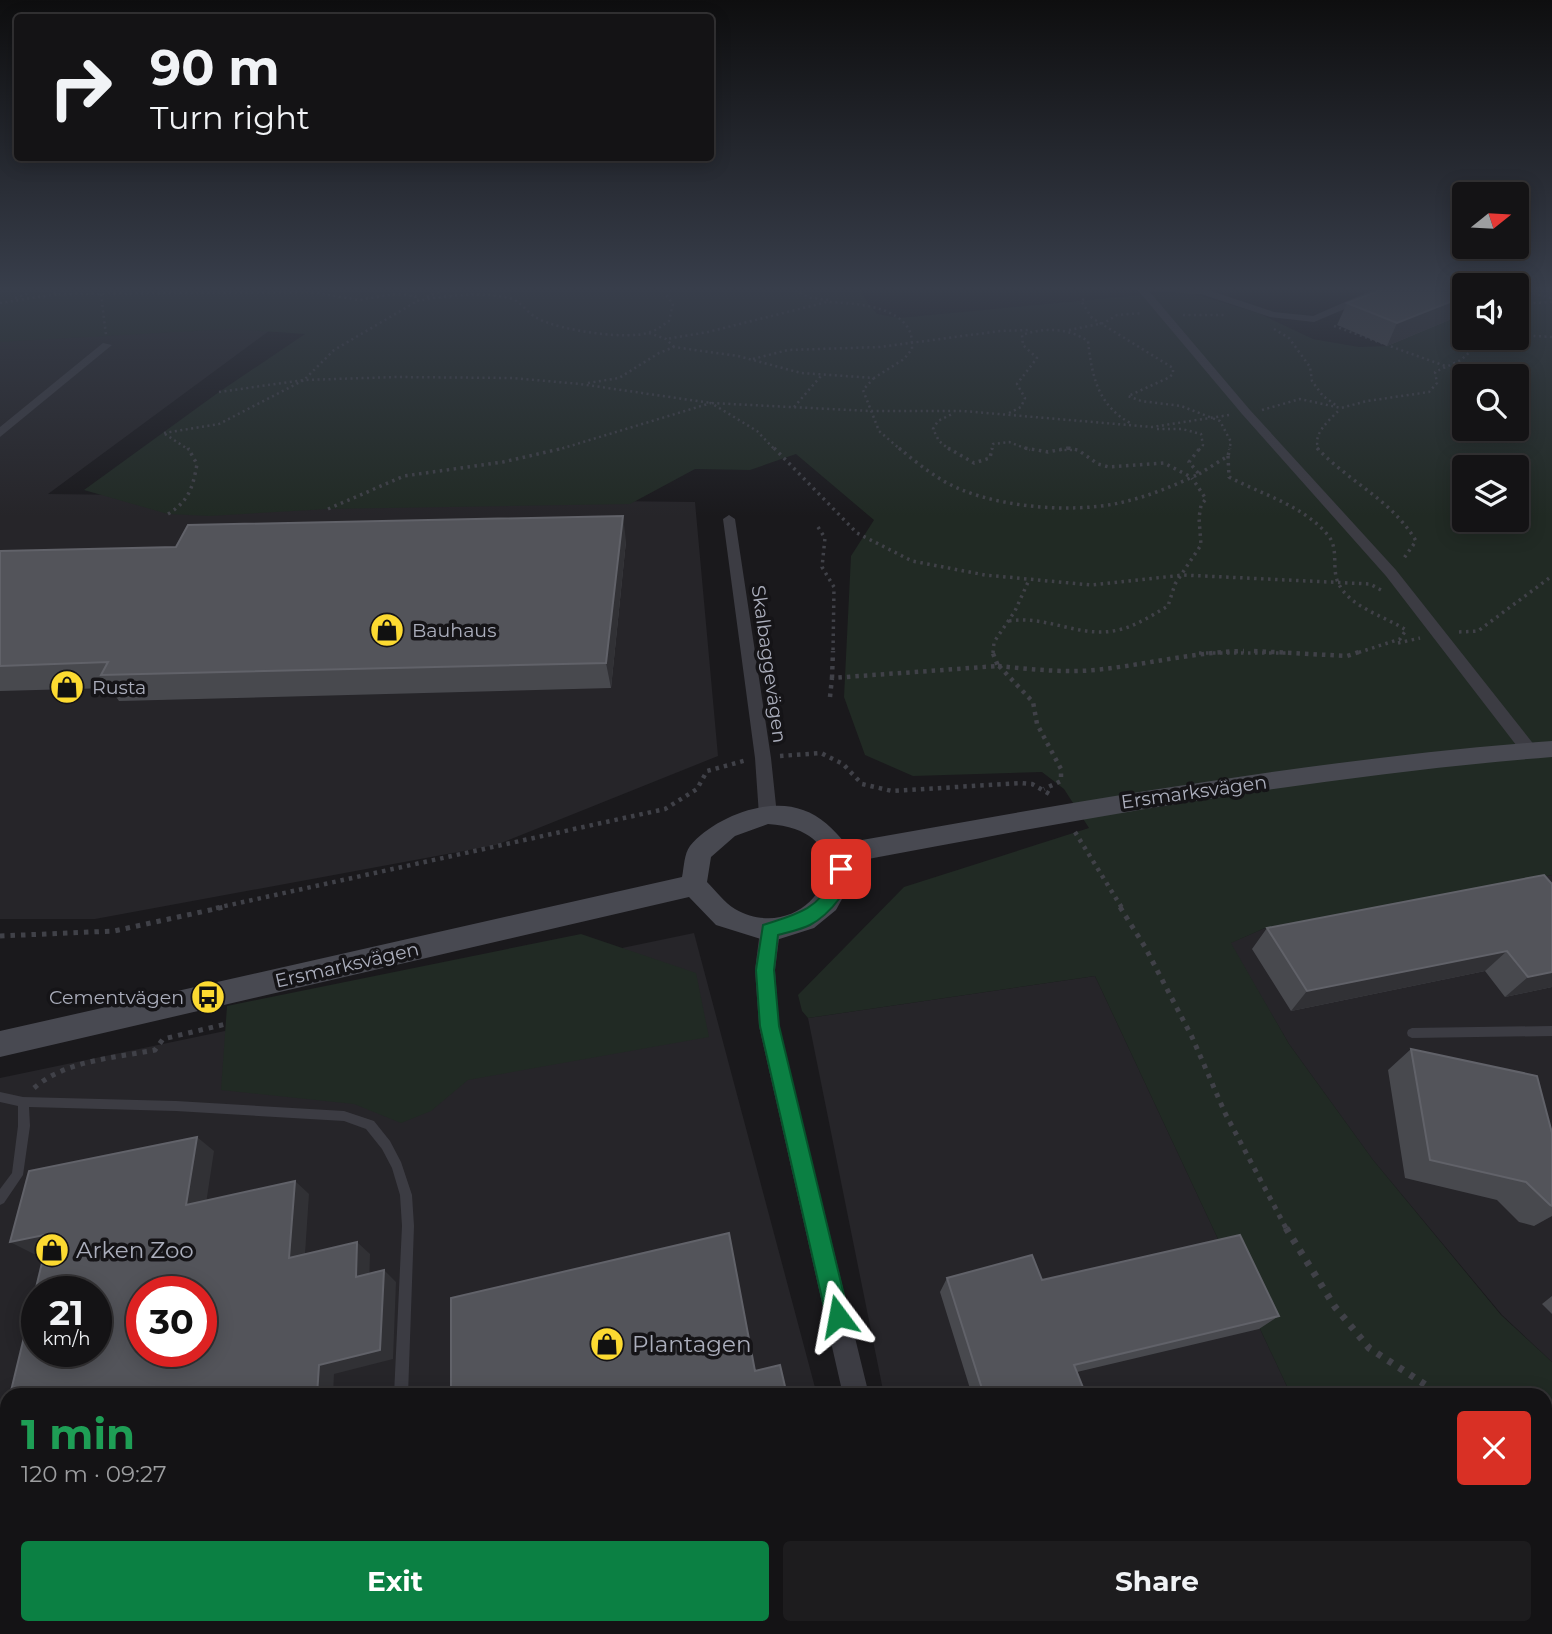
<!DOCTYPE html>
<meta charset="utf-8">
<style>
body{margin:0;font-family:Montserrat,sans-serif;background:#1d1c1e;color:#f1f3f6;height:100vh;display:flex;flex-direction:column;font-size:26px;white-space:nowrap}
*{box-sizing:border-box;margin:0}
p{font-size:23px;color:#9d9ea0}
.icon{flex:none;width:38px;height:38px;fill:none;stroke:currentColor;stroke-width:2;stroke-linecap:round;stroke-linejoin:round}
.map{position:relative;flex:1;overflow:hidden}
.sheet{position:absolute;left:0px;top:1388px;width:1552px;height:247px;display:flex;flex-direction:column;background:#141315;border-radius:21px 21px 0 0;box-shadow:0 4px 18px #0003,0 0 0 2px #333234}
.sheet>*{flex:none}
.hud{position:absolute;left:14px;top:14px;width:700px;height:147px;border-radius:7px;box-shadow:0 4px 18px #0003,0 0 0 2px #333234;background:#141315;color:#f1f3f6;overflow:hidden}
.needle{width:46px;rotate:72deg}
.controls{position:absolute;left:1452px;top:182px;display:grid;gap:14px}
.controls a{display:grid;place-items:center;width:77px;height:77px;border-radius:7px;background:#141315;box-shadow:0 4px 18px #0003,0 0 0 2px #333234;font-size:35px}
.speed{position:absolute;left:21px;top:1276px;display:flex;gap:14px;font-size:35px;font-weight:700;text-align:center}
.speed>*{display:grid;place-content:center;width:91px;height:91px;border-radius:50%;background:#141315;box-shadow:0 4px 18px #0003,0 0 0 2px #333234;line-height:1}
.speed small{font-size:18px;font-weight:400}
.speed .limit{border:10px solid #d22;background:#fff;color:#111}
.pin{position:absolute;display:grid;place-items:center;width:60px;height:60px;color:#fff;margin:-30px;border-radius:14px;box-shadow:0 4px 10px #0006}
.me{position:absolute;width:77px;margin:-38px;rotate:347deg;stroke-linejoin:round;filter:drop-shadow(0 0 5px #0008)}
.turn{display:flex;align-items:center;gap:24px;height:147px;padding:0 21px;font-size:32px}
.turn .icon{width:91px;height:91px;stroke-width:2.5}
.turn b{display:block;font-size:49px;line-height:60px}
.round{display:grid;place-items:center;flex:none;width:74px;height:74px;border-radius:7px;background:#1d1c1e}
.head{display:flex;align-items:center;justify-content:space-between;height:119px;padding:0 21px}
h1{font-size:42px;font-weight:700;line-height:52px;color:#1e9e55}
.cta{display:flex;gap:14px;margin-top:auto;padding:14px 21px}
.cta a{flex:1;height:80px;border-radius:7px;background:#0b8043;color:#fff;font-size:28px;font-weight:700;line-height:80px;text-align:center}
.cta a+a{background:#1d1c1e;color:#f1f3f6}
.map>svg:first-child{display:block}
.built{fill:#262529;fill-rule:evenodd}
.green{fill:#212a24;fill-rule:evenodd}
.lines{fill:none;stroke-linecap:round;stroke-linejoin:round}
.path-far4{stroke:#404148;stroke-width:2.5;stroke-dasharray:2 3.5;stroke-linecap:butt}
.path-far3{stroke:#404148;stroke-width:3.5;stroke-dasharray:2.5 4.5;stroke-linecap:butt}
.path-far2{stroke:#404148;stroke-width:4.5;stroke-dasharray:3.5 5;stroke-linecap:butt}
.path-far1{stroke:#404148;stroke-width:5;stroke-dasharray:4.5 6;stroke-linecap:butt}
.path{stroke:#404148;stroke-width:7;stroke-dasharray:5 8;stroke-linecap:butt}
.service{fill:#3c3c43;fill-rule:evenodd}
.minor{fill:#3c3c43;fill-rule:evenodd}
.secondary{fill:#484951;fill-rule:evenodd}
.wall{fill:#48494e}
.shaded-wall{fill:#313135}
.building{fill:#53545a;stroke:#616269;stroke-width:2;fill-rule:evenodd}
.route{fill:#0b8043;stroke:#07532c;stroke-width:2}
.labels{text-anchor:middle;dominant-baseline:central;stroke-width:7;stroke-linejoin:round;paint-order:stroke}
.poi-label{font-size:19px;fill:#abaebc;stroke:#151417;text-anchor:start}
.street-label{font-size:19px;fill:#abaebc;stroke:#151417}
.near-poi-label{font-size:23px;fill:#abaebc;stroke:#151417;text-anchor:start}
</style>
<div class="map">
<svg width="1552" height="1634" viewBox="0 0 1552 1634">
<rect width="100%" height="100%" fill="#1a191c"/>
<g class="built">
<path d="M296,311L48,494L695,502L718,756L496,845L95,919H0V314Z"/>
<path d="M1552,875V1362L1502,1315L1373,1160L1289,1044L1230,943L1265,928Z"/>
<path d="M694,933L817,1395H7V1628H879L880,1634H0V1078ZM37,1292H96V1351H37ZM142,1292H201V1351H142Z"/>
<path d="M1095,976L1291,1395H884L808,1018Z"/>
<path d="M933,1628H1406L1410,1634H935Z"/>
</g>
<g class="green">
<path d="M0,288H860L865,299L877,314L899,318L1184,291L1258,313L1313,339L1359,347L1387,346L1381,288H1465V338H1517V288H1552V875L1265,928L1231,943L1289,1044L1373,1160L1501,1315L1552,1362V1634H1410L1406,1628H1545V1395H1291L1095,976L808,1018L802,1011L798,995L904,887L1089,828L1064,789L1042,772L913,776L865,755L844,697L851,556L874,520L796,454L750,470L695,469L630,504L328,509L209,516L168,514L84,490L219,392L305,334L230,329L0,342ZM1465,376H1517V429H1465ZM1465,467H1517V520H1465Z"/>
<path d="M581,934L696,973L709,1037L468,1080L431,1111L401,1123L354,1104L221,1090L227,1006Z"/>
</g>
<g class="lines">
<g class="path-far4">
<path d="M54,288L52,291L58,294L310,292L359,300L395,294L415,296L417,301C445,296 480,291 509,298C522,301 527,314 539,319C560,330 628,341 650,332C657,330 663,325 669,321L673,304L667,296L672,288"/>
<path d="M790,288L811,298L831,300"/>
<path d="M1517,290L1552,298"/>
<path d="M101,294L106,335"/>
<path d="M427,297L446,288"/>
<path d="M15,298L28,293L31,288"/>
<path d="M1084,299L1081,301L1092,318L1173,368V374L1168,378L1128,396L1141,401L1181,406L1220,421L1231,442L1229,450"/>
<path d="M0,303L58,294"/>
<path d="M1517,304L1552,302"/>
<path d="M1453,309L1465,315"/>
<path d="M1183,315H1227"/>
<path d="M1334,326L1448,367"/>
<path d="M1274,329L1289,338L1310,367L1312,381L1323,396L1337,406"/>
<path d="M1069,330L1104,323L1117,315L1143,313"/>
<path d="M649,333L666,339L674,347"/>
<path d="M1517,335L1552,337"/>
<path d="M753,359L788,350L880,347L1000,331L1028,330"/>
<path d="M874,378L863,390L879,431L901,450"/>
<path d="M588,383L619,378L659,353L674,347L738,356L801,373L874,378L904,359L912,349C912,344 912,337 910,332C899,305 851,303 827,302L708,332L666,339"/>
<path d="M219,392L304,380L334,350L419,300"/>
<path d="M794,407L821,376"/>
<path d="M1262,410L1300,399L1341,408L1367,401L1429,392L1437,383L1435,372L1461,360L1485,338"/>
<path d="M1009,413L1021,407L1025,398L1017,384L1037,358L1023,345L1022,335C1045,327 1068,328 1088,341C1092,377 1098,406 1132,424"/>
<path d="M1157,429H1182L1201,434L1203,445L1199,450"/>
<path d="M164,433L219,424L304,380L396,377L513,378L580,384L711,403L870,411H963L1152,427L1229,415"/>
<path d="M165,434L189,450"/>
<path d="M557,450L711,403L757,431L775,450"/>
<path d="M950,450L939,441L933,429L938,421L954,413"/>
<path d="M992,450L993,444L1009,442L1030,450"/>
<path d="M1059,450H1077"/>
<path d="M1319,450C1311,434 1330,420 1340,409"/>
</g>
<g class="path-far3">
<path d="M774,448L857,533L912,561L985,575L1091,585L1183,575L1370,584L1381,590"/>
<path d="M899,448C912,459 927,471 942,480C986,507 1069,514 1119,503C1147,497 1173,486 1199,474L1189,462L1200,448"/>
<path d="M948,448L974,463L990,458L992,448"/>
<path d="M1025,448L1048,452L1068,448"/>
<path d="M1068,448L1078,450L1098,464L1109,467L1164,463L1191,477"/>
<path d="M1317,448C1349,482 1392,500 1416,541L1402,561"/>
<path d="M1228,456L1229,477C1261,494 1302,505 1327,534C1339,547 1332,565 1337,580C1347,607 1385,616 1406,630L1400,639L1357,653"/>
<path d="M1199,474L1228,456L1230,448"/>
<path d="M328,509L404,476L503,462L564,448"/>
<path d="M168,514C189,501 193,487 197,464L188,448"/>
<path d="M818,527L825,538L822,567L834,587L833,653"/>
<path d="M1009,621C1045,615 1078,637 1113,631C1133,628 1151,616 1168,606L1175,584L1201,545L1199,518L1201,505L1206,499L1192,478"/>
<path d="M1459,632L1478,631L1552,576"/>
<path d="M1398,643L1420,638"/>
<path d="M993,653L994,642L1015,611L1029,580"/>
<path d="M1199,653H1287"/>
</g>
<g class="path-far2">
<path d="M1254,651L1347,656L1362,651"/>
<path d="M998,666C1030,669 1062,673 1095,670C1145,665 1193,652 1244,651"/>
<path d="M999,666L1033,702L1037,724L1061,769V781L1044,789"/>
<path d="M832,678L833,651"/>
<path d="M830,697L832,678L998,666L992,651"/>
<path d="M780,756L821,753L843,764L862,784L892,791L1021,783L1032,784L1053,796"/>
<path d="M1075,832L1122,908"/>
<path d="M216,908L665,809L697,789L707,771L747,760"/>
</g>
<g class="path-far1">
<path d="M1120,907L1145,947L1192,1037L1225,1113L1287,1230"/>
<path d="M0,936L114,931L224,907"/>
<path d="M34,1088C66,1060 115,1058 155,1050L163,1039L226,1024"/>
</g>
<g class="path">
<path d="M1286,1228L1335,1307L1369,1348L1441,1395"/>
<path d="M1545,1461L1552,1465"/>
</g>
<g class="service">
<path d="M1552,1026V1036L1412,1038L1408,1036L1407,1033L1408,1030L1412,1028Z"/>
<path d="M0,1092L23,1097L176,1101L344,1111L374,1121L390,1141L401,1162L412,1195L414,1226L408,1395H394L402,1226L400,1195L392,1168L382,1149L366,1129L344,1121L176,1111L29,1107L30,1126L23,1175L4,1203L0,1205V1189L12,1173L18,1126V1106L0,1102Z"/>
<rect x="385" y="1628" width="14" height="6"/>
</g>
<g class="minor">
<path d="M1136,288H1202L1274,312L1313,316L1377,288H1385V292L1314,322L1270,317L1201,294L1149,291L1250,410L1396,570L1535,746L1537,750L1535,754H1523L1386,576L1242,414Z"/>
<path d="M103,343L112,345L0,437V427Z"/>
<path d="M729,515L735,519L771,758L777,815L774,820H762L759,815L755,758L723,519Z"/>
<path d="M770,923L777,925L780,931L775,970L779,1026L869,1395H843L759,1026L755,970L760,931L763,925Z"/>
<path d="M896,1628H926L928,1634H898Z"/>
</g>
<path class="secondary" d="M1552,741V757C1316,776 1084,818 852,862L853,879L836,910L814,928L770,942L716,925L689,897L0,1057V1031L682,877C684,867 684,854 690,846C713,818 768,796 803,810C821,816 833,829 845,843C1080,801 1314,759 1552,741ZM768,824C879,832 811,952 735,909C725,903 715,890 707,882L711,857L735,836Z"/>
</g>
<g class="wall">
<path d="M1347,303L1454,318L1387,346L1337,325Z"/>
<path d="M626,541L611,688L119,701L110,688L0,691V551Z"/>
<path d="M1552,884V987L1505,997L1485,971L1291,1011L1252,949L1267,928Z"/>
<path d="M1411,1049L1552,1133V1216L1534,1226L1519,1222L1497,1200L1405,1178L1388,1070Z"/>
<path d="M947,1278L1042,1280L1279,1316L1259,1329L1077,1372L1086,1395H972L940,1292Z"/>
<path d="M1552,1296V1314L1542,1304Z"/>
<path d="M1045,1628H1358L1361,1634H1047Z"/>
</g>
<g class="shaded-wall">
<path d="M1465,296L1454,318L1387,346L1397,323Z"/>
<path d="M623,516L626,541L611,688L606,663Z"/>
<path d="M1507,951L1485,971L1291,1011L1307,991Z"/>
<path d="M1552,972V987L1505,997L1528,977Z"/>
<path d="M197,1137L214,1151L204,1217L186,1205Z"/>
<path d="M295,1181L309,1194L304,1269L289,1258Z"/>
<path d="M49,1234L71,1246L34,1254L10,1242Z"/>
<path d="M357,1242L370,1254L369,1288L356,1277Z"/>
<path d="M384,1270L396,1282L393,1359L334,1374L333,1395H317L319,1365Z"/>
<path d="M256,1628H276L275,1634H256Z"/>
</g>
<g class="building">
<path d="M1387,288H1443L1465,296L1397,323L1347,303Z"/>
<path d="M623,516L606,663L101,675L108,662L0,666V551L176,547L188,525Z"/>
<path d="M1544,875L1552,884V972L1528,977L1507,951L1307,991L1267,928Z"/>
<path d="M1411,1049L1537,1076L1552,1133V1206L1550,1205L1526,1182L1430,1160Z"/>
<path d="M197,1137L186,1205L295,1181L289,1258L357,1242L356,1277L384,1270L380,1350L319,1365L317,1395H10L49,1234L10,1242L29,1171ZM37,1292H96V1351H37ZM142,1292H201V1351H142Z"/>
<path d="M729,1233L755,1371L780,1365L787,1395H451V1298Z"/>
<path d="M1240,1235L1279,1316L1074,1365L1086,1395H984L947,1278L1032,1255L1042,1280Z"/>
<path d="M7,1407V1628H256V1634H0V1436Z"/>
<path d="M450,1628H795L796,1634H450Z"/>
<path d="M1058,1628H1358L1361,1634H1060Z"/>
</g>
<linearGradient id="sky" x2="0" y2="1"><stop stop-color="#0e0e0f"/><stop offset="0.56" stop-color="#383e4b"/><stop offset="1" stop-color="#383e4b" stop-opacity="0"/></linearGradient>
<rect width="1552" height="516" fill="url(#sky)"/>
<path class="route" d="M841,862L846,864C857,885 828,916 810,925C800,930 788,932 778,935L774,970L779,1026L849,1316L846,1324L838,1327L830,1324L826,1316L760,1026L756,970L763,925C790,916 820,910 831,880C833,875 832,870 835,864Z"/>
<defs>
<g id="shop-disc" transform="scale(1.75)"><circle r="9.5" fill="#fcda31" stroke="#151417"/><path d="M-5-2.5h2.3a2.7 3.5 0 0 1 5.4 0H5L5.5 6h-11ZM-1.5-2.5h3a1.5 2.3 0 0 0-3 0Z" fill="#111"/></g>
<g id="bus-disc" transform="scale(1.75)"><circle r="9.5" fill="#fcda31" stroke="#151417"/><path d="M-5-6H5V4H4V6H2V4H-2V6H-4V4H-5ZM-3.5-4V0h7V-4ZM-3.5 1.2v1.5H-2V1.2ZM2 1.2v1.5H3.5V1.2Z" fill="#111"/></g>
</defs>
<g fill-rule="evenodd">
<use href="#shop-disc" x="387" y="630"/>
<use href="#shop-disc" x="67" y="687"/>
<use href="#bus-disc" x="208" y="997"/>
<use href="#shop-disc" x="52" y="1250"/>
<use href="#shop-disc" x="607" y="1344"/>
</g>
<g class="labels">
<g class="poi-label">
<text x="412" y="630">Bauhaus</text>
<text x="92" y="687">Rusta</text>
<text x="184" y="997" text-anchor="end">Cementvägen</text>
</g>
<g class="street-label">
<text transform="translate(769 664) rotate(82)">Skalbaggevägen</text>
<text transform="translate(1194 792) rotate(-8)">Ersmarksvägen</text>
<text transform="translate(347 965) rotate(-13)">Ersmarksvägen</text>
</g>
<g class="near-poi-label">
<text x="76" y="1250">Arken Zoo</text>
<text x="632" y="1344">Plantagen</text>
</g>
</g>
</svg>
<div class="controls">
<a><svg class="needle" viewBox="-14 -14 28 28"><path d="M0-13l5 13h-10z" fill="#e53935"/><path d="M0 13l5-13h-10z" fill="#9d9ea0"/></svg></a>
<a><svg class="icon" aria-label="sound" viewBox="0 0 24 24"><path d="M4 9h4l5-4v14l-5-4H4zM17 9q2 3 0 6"/></svg></a>
<a><svg class="icon" aria-label="search" viewBox="0 0 24 24"><circle cx="10" cy="10" r="6"/><path d="M15 15l6 6"/></svg></a>
<a><svg class="icon" aria-label="layers" viewBox="0 0 24 24"><path d="M12 4l9 5-9 5-9-5zM3 14l9 5 9-5"/></svg></a>
</div>
<div class="speed"><div>21<small>km/h</small></div><div class="limit">30</div></div>
<div class="pin" style="left:841px;top:869px;background:#d93025"><svg class="icon" aria-label="arrive" viewBox="0 0 24 24"><path d="M6 21V4h12l-3 4 3 4H6"/></svg></div>
<svg class="me" style="left:838px;top:1316px" viewBox="-20 -20 40 40"><path d="M0-17L14 15 0 8-14 15z" fill="#0b8043" stroke="#fff" stroke-width="4"/></svg>
<div class="hud">
<div class="turn"><svg class="icon" aria-label="right" viewBox="0 0 24 24"><path d="M7 20v-9h11M14 6l5 5-5 5"/></svg><div><b>90 m</b>Turn right</div></div>
</div>
<section class="sheet">
<div class="head"><div><h1>1 min</h1><p>120 m · 09:27</p></div><a class="round" style="background:#d93025;color:#fff"><svg class="icon" aria-label="close" viewBox="0 0 24 24"><path d="M6 6l12 12M18 6L6 18"/></svg></a></div>
<div class="cta"><a>Exit</a><a>Share</a></div>
</section>
</div>
